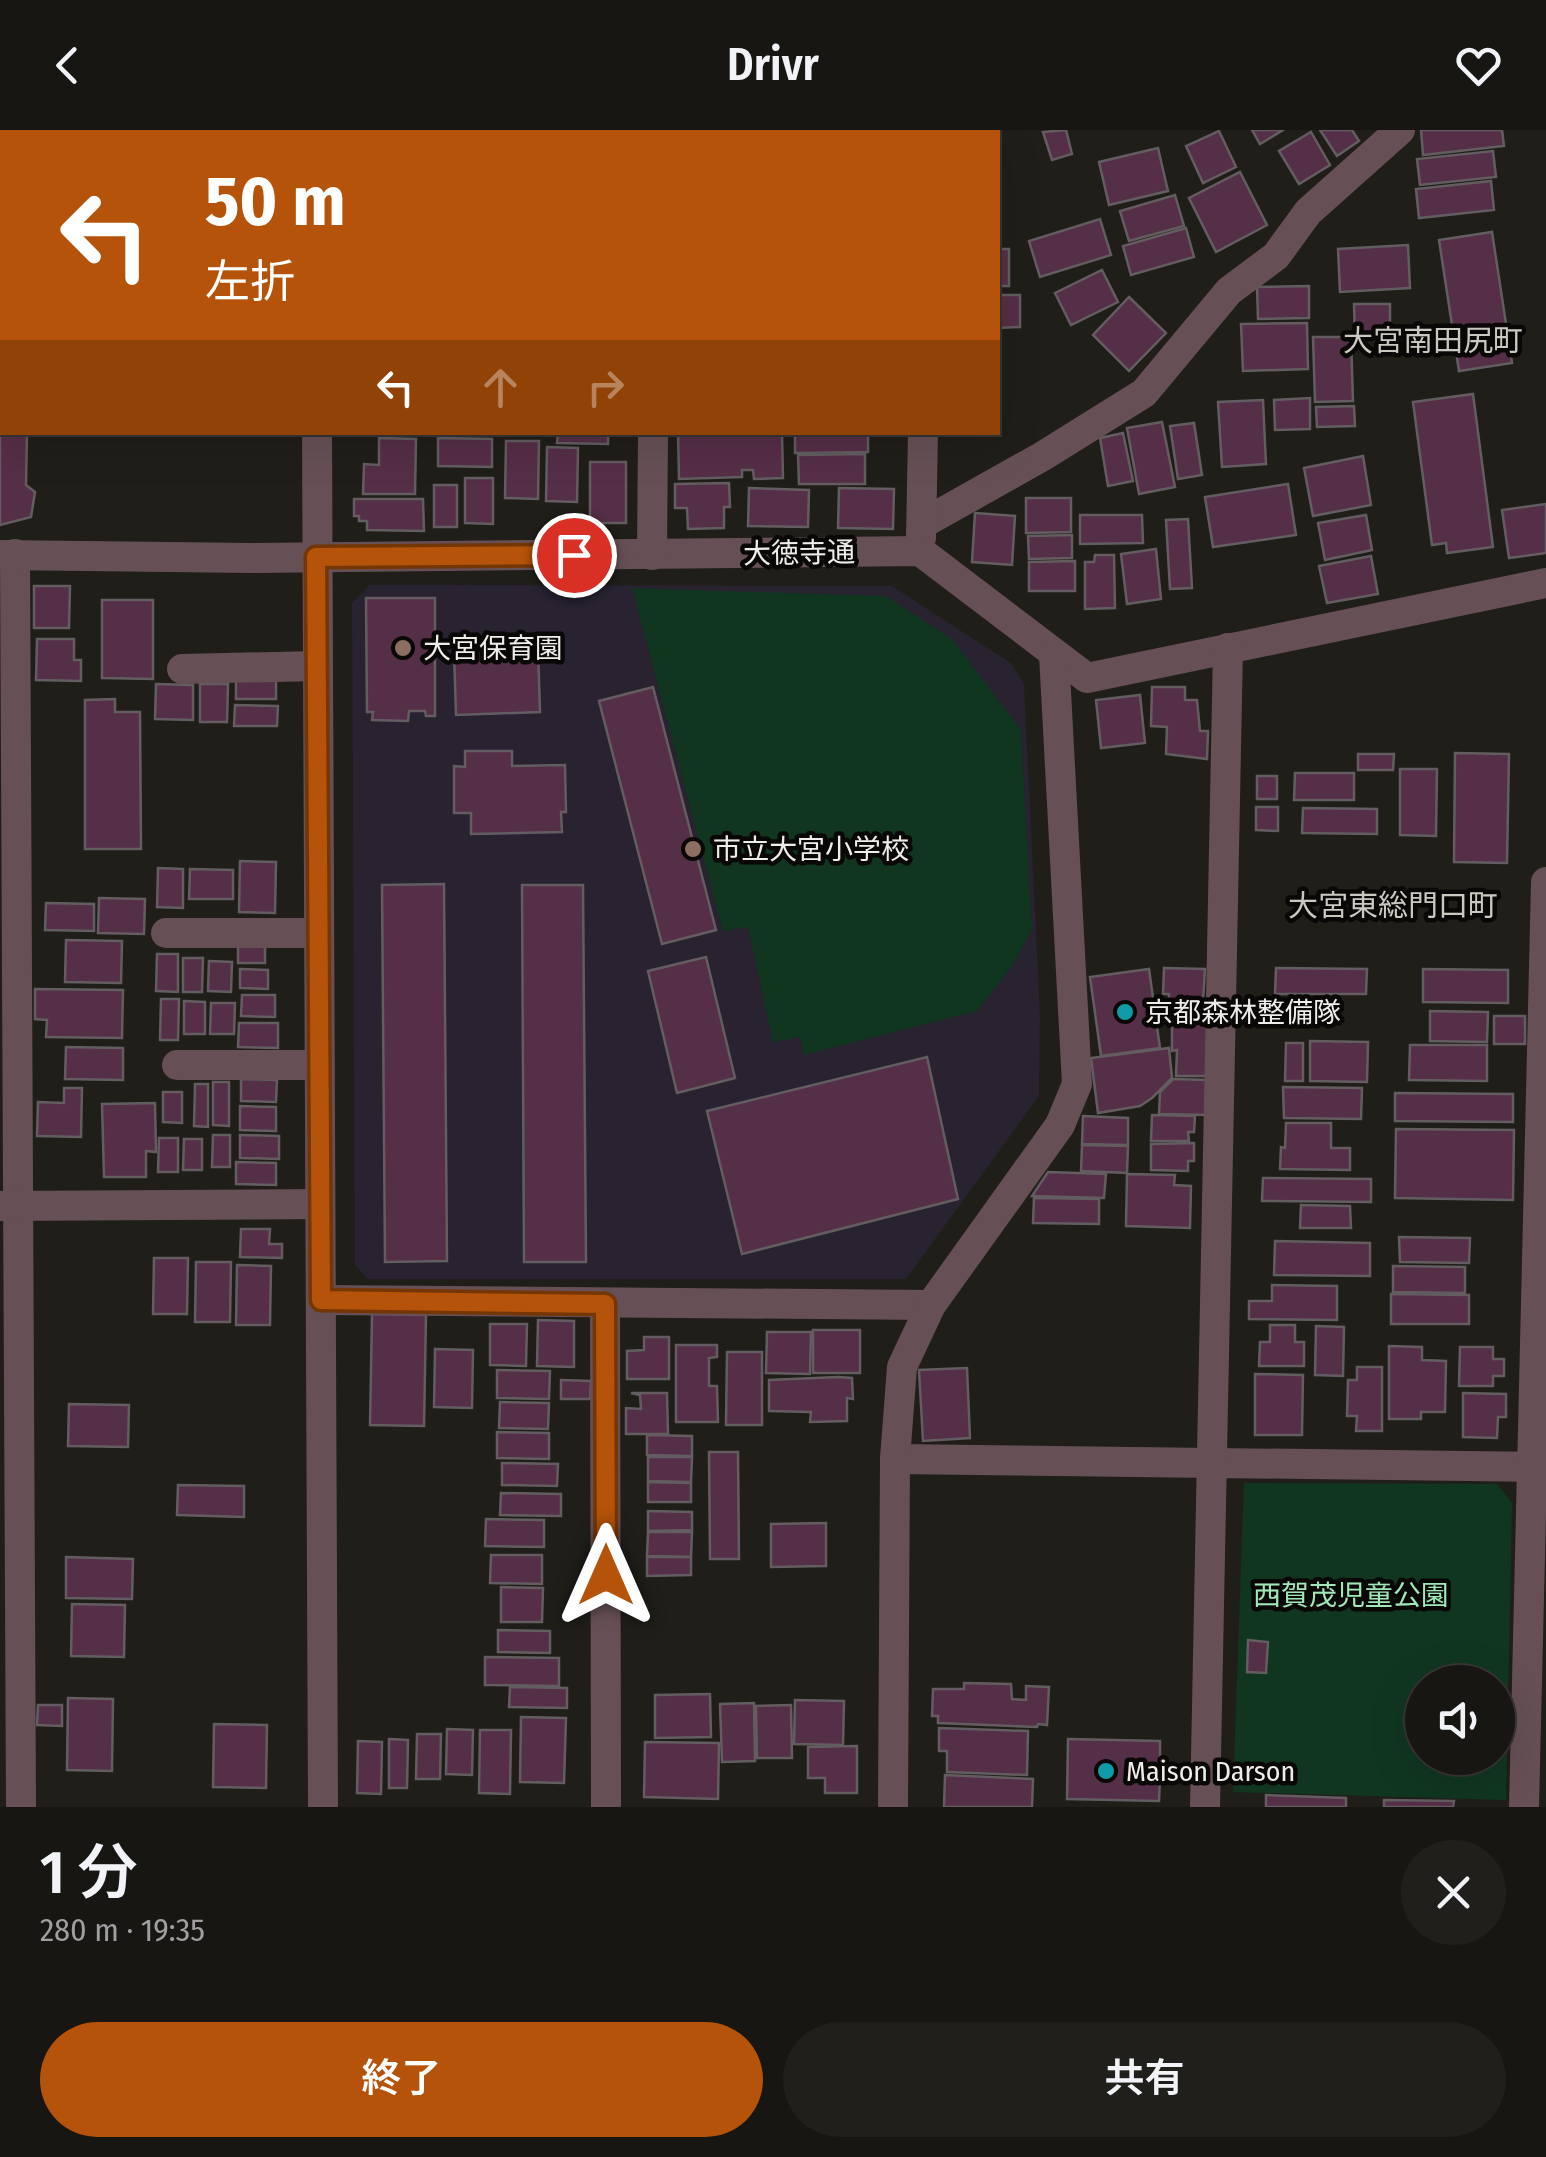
<!DOCTYPE html>
<html lang="ja">
<meta charset="utf-8">
<style>
body{margin:0;font-family:"Fira Sans Condensed","Noto Sans JP",sans-serif;background:#211f1c;color:#f1f3f6;height:100vh;display:flex;flex-direction:column;font-size:38px;white-space:nowrap}
*{box-sizing:border-box;margin:0}
p{font-size:32px;color:#9f9fa0}
.icon{flex:none;width:55px;height:55px;fill:none;stroke:currentColor;stroke-width:2;stroke-linecap:round;stroke-linejoin:round}
.map{position:relative;height:1677px;overflow:hidden}
.details{display:flex;flex-direction:column;background:#181613;flex:1}
.details>*{flex:none}
.hud{position:absolute;left:0px;top:0px;width:1000px;height:305px;box-shadow:0 10px 40px #0002,0 0 0 2px #363533;background:#b45309;color:#fff;overflow:hidden}
.buttons{position:absolute;left:1405px;top:1535px;display:grid;gap:20px}
.buttons a{display:grid;place-items:center;width:110px;height:110px;border-radius:50%;background:#181613;box-shadow:0 10px 40px #0002,0 0 0 2px #363533;font-size:50px}
.pin{position:absolute;display:grid;place-items:center;width:85px;height:85px;color:#fff;margin:-42px;border:5px solid #fff;border-radius:50%;box-shadow:0 2px 10px #0007}
.me{position:absolute;width:110px;margin:-55px;rotate:0deg;stroke-linejoin:round;filter:drop-shadow(0 0 8px #0008)}
.turn{display:flex;align-items:center;gap:35px;height:210px;padding:0 40px;font-size:45px}
.turn .icon{width:130px;height:130px;stroke-width:2.5}
.turn b{display:block;font-size:70px;line-height:85px}
.lanes{display:flex;align-items:center;height:95px;padding:0 40px;background:#0003;justify-content:center;gap:50px;direction:ltr}
.lanes .off{opacity:.35}
.round{display:grid;place-items:center;flex:none;width:105px;height:105px;border-radius:52px;background:#211f1c}
.overview{display:flex;align-items:center;justify-content:space-between;height:170px;padding:0 40px}
h1{font-size:60px;font-weight:600;line-height:75px}
.action{display:flex;gap:20px;margin-top:auto;padding:20px 40px}
.action a{flex:1;height:115px;border-radius:60px;background:#b45309;color:#fff;font-size:40px;font-weight:600;line-height:115px;text-align:center}
.action a+a{background:#211f1c;color:#f1f3f6}
header{display:flex;justify-content:space-between;align-items:center;height:130px;padding:0 40px;background:#181613;font-size:45px;font-weight:600}
.map>svg:first-child{display:block}
.education{fill:#282231}
.green{fill:#103620;fill-rule:evenodd}
.building{fill:#552e47;stroke:#635d61;stroke-width:2.5}
.lines{fill:none;stroke-linecap:round;stroke-linejoin:round}
.minor{stroke:#665056;stroke-width:30}
.route-casing{stroke:#753606;stroke-width:25}
.route{stroke:#b45309;stroke-width:18}
.education-dot{fill:#8d6e63;stroke:#090806;stroke-width:4}
.culture-dot{fill:#0f9aa8;stroke:#090806;stroke-width:4}
.labels{text-anchor:middle;dominant-baseline:central;stroke-width:9;stroke-linejoin:round;paint-order:stroke}
.street-label{font-size:28px;fill:#efedea;stroke:#090806}
.poi-label{font-size:28px;fill:#efedea;stroke:#090806;text-anchor:start}
.park-label{font-size:28px;fill:#a0e7b8;stroke:#090806}
.neighbourhood-label{font-size:30px;fill:#cbc8c2;stroke:#090806}
</style>
<header><svg class="icon" aria-label="back" viewBox="0 0 24 24"><path d="M15 5l-7 7 7 7"/></svg>Drivr<svg class="icon" aria-label="heart" viewBox="0 0 24 24"><path d="M12 20l-8-8c-3-5 5-10 8-4 3-6 11-1 8 4z"/></svg></header>
<div class="map">
<svg width="1546" height="1677" viewBox="0 0 1546 1677">
<rect width="100%" height="100%" fill="#201e19"/>
<path class="education" d="M370,455L892,456L1012,534L1024,554L1040,885L1039,966L906,1149H368L355,1135L352,473Z"/>
<g class="green">
<path d="M0,0H287V2H2L0,118Z"/>
<path d="M632,458L886,466L952,509L1021,600L1032,799L1013,835L977,881L804,925L800,907L773,912L748,797L723,801Z"/>
<path d="M1244,1353L1497,1354L1512,1373L1506,1670L1233,1662ZM1422,1552H1498V1628H1422Z"/>
</g>
<g class="building">
<path d="M1066,0L1072,24L1052,30L1043,2Z"/>
<path d="M1252,0H1283L1260,14Z"/>
<path d="M1320,0H1352L1359,11L1337,26Z"/>
<path d="M1421,0H1502L1504,16L1423,25Z"/>
<path d="M1219,1L1236,37L1203,53L1186,16Z"/>
<path d="M1311,2L1330,35L1299,54L1279,21Z"/>
<path d="M1158,18L1168,61L1109,75L1099,32Z"/>
<path d="M1493,21L1496,47L1420,55L1417,29Z"/>
<path d="M1240,42L1267,95L1216,122L1189,68Z"/>
<path d="M1491,51L1494,80L1419,88L1416,59Z"/>
<path d="M1175,65L1184,96L1129,111L1120,81Z"/>
<path d="M1100,89L1111,125L1040,147L1029,111Z"/>
<path d="M1186,98L1194,127L1131,145L1123,116Z"/>
<path d="M1492,102L1512,233L1459,241L1439,110Z"/>
<path d="M1408,115L1410,158L1340,162L1338,119Z"/>
<rect x="998" y="119" width="11" height="37"/>
<path d="M1102,140L1118,172L1071,195L1055,163Z"/>
<path d="M1309,156V188L1258,189L1257,157Z"/>
<path d="M998,165H1020V197L998,198Z"/>
<path d="M1129,167L1166,203L1129,241L1093,205Z"/>
<path d="M1354,174H1390V208L1355,209Z"/>
<rect x="0" y="180" width="2" height="66"/>
<path d="M1307,193L1308,239L1243,241L1241,194Z"/>
<path d="M1313,207H1351L1353,271L1315,272Z"/>
<path d="M1473,264L1493,417L1447,423L1446,413L1432,415L1413,272Z"/>
<path d="M1310,268V299L1275,300L1274,270Z"/>
<path d="M1263,270L1266,334L1222,337L1218,272Z"/>
<path d="M0,275L2,302H27L26,355L35,362L31,387L0,395Z"/>
<path d="M1354,276L1355,296L1317,297L1316,277Z"/>
<path d="M1162,292L1175,357L1139,364L1127,298Z"/>
<path d="M1194,293L1202,345L1178,349L1170,296Z"/>
<path d="M558,302H608V314L557,313Z"/>
<path d="M678,302H782L783,348L754,349L753,340H742V347L679,349Z"/>
<path d="M795,302H868V322L795,323Z"/>
<path d="M1123,303L1133,351L1108,356L1100,308Z"/>
<path d="M379,308L416,309L415,364H363L364,334L379,335Z"/>
<path d="M438,308L492,309V337L438,336Z"/>
<path d="M506,311H539L538,369L505,368Z"/>
<path d="M547,317L578,318L577,372L546,371Z"/>
<path d="M865,324V354H799L798,325Z"/>
<path d="M1363,326L1371,375L1313,386L1304,338Z"/>
<rect x="590" y="332" width="36" height="61"/>
<path d="M465,348H493V394L465,393Z"/>
<path d="M729,353L730,377H724V398L688,399L687,378H675V354Z"/>
<path d="M1288,354L1296,405L1213,417L1205,367Z"/>
<rect x="434" y="355" width="23" height="42"/>
<path d="M749,358L809,360L808,397L748,396Z"/>
<path d="M839,358L894,359L893,399L838,398Z"/>
<path d="M1026,368H1071V402L1026,403Z"/>
<path d="M354,369H423L424,401L367,400V391H359V386H354Z"/>
<path d="M1546,374V423L1509,428L1502,380Z"/>
<path d="M975,383L1015,386L1012,435L972,432Z"/>
<path d="M1080,385H1142L1143,413L1080,414Z"/>
<path d="M1366,385L1372,420L1325,430L1318,393Z"/>
<path d="M1188,389L1192,458L1170,459L1166,390Z"/>
<path d="M1072,405V428L1029,429L1028,406Z"/>
<path d="M1156,419L1161,469L1127,474L1121,424Z"/>
<path d="M1095,425H1114L1115,478L1085,479V432H1094Z"/>
<path d="M1371,426L1378,464L1327,473L1319,436Z"/>
<path d="M1075,431V461H1029V432Z"/>
<path d="M34,456H70L69,498H34Z"/>
<path d="M366,468H435V586H426L425,581H409L408,591L372,590L373,582H367Z"/>
<path d="M102,470H153V549L102,548Z"/>
<path d="M37,509H74V530H81V551L36,550Z"/>
<path d="M538,518L540,582L456,585L454,521Z"/>
<rect x="236" y="548" width="40" height="21"/>
<path d="M156,554L193,555V590L155,589Z"/>
<path d="M200,554H228L227,592H200Z"/>
<path d="M653,557L716,800L662,814L599,571Z"/>
<path d="M1152,557H1185V570H1197L1200,601H1208L1207,629L1166,624L1167,597L1151,596Z"/>
<path d="M1140,565L1145,613L1101,618L1096,570Z"/>
<path d="M115,569V582H140L141,719H85V570Z"/>
<path d="M235,575L278,576L277,596H234Z"/>
<path d="M465,621H512V636L565,635L566,682H561L562,702L471,704V683H454V636L465,637Z"/>
<path d="M1455,623L1509,624L1507,733L1454,732Z"/>
<path d="M1358,624H1394L1393,640H1358Z"/>
<path d="M1400,639H1437L1436,706L1400,705Z"/>
<path d="M1295,643H1354V670H1294Z"/>
<rect x="1257" y="646" width="20" height="23"/>
<path d="M1256,677H1278V701L1256,700Z"/>
<path d="M1303,678L1377,679V704L1302,703Z"/>
<path d="M240,731L276,732L275,783L239,782Z"/>
<path d="M158,738L183,739V778L157,777Z"/>
<path d="M190,739L233,740V769H189Z"/>
<path d="M444,754L447,1131L385,1132L382,755Z"/>
<path d="M522,755H583L586,1132H524Z"/>
<path d="M99,768L145,769L144,804L98,803Z"/>
<path d="M46,773L94,774V801L45,800Z"/>
<path d="M66,810L122,811L121,853L65,852Z"/>
<path d="M238,814L265,815V833H238Z"/>
<path d="M157,824H178V862L156,861Z"/>
<path d="M706,827L735,948L677,963L648,841Z"/>
<path d="M183,828H203L202,862H183Z"/>
<path d="M209,831L232,832L231,862L208,861Z"/>
<path d="M1164,838L1205,839L1203,871L1193,870V885H1168L1169,864H1163Z"/>
<path d="M1276,838L1367,839L1366,864H1275Z"/>
<path d="M240,839L268,840V859L240,858Z"/>
<path d="M1149,839L1160,918L1101,926L1090,847Z"/>
<path d="M1423,839L1508,840V873L1423,872Z"/>
<path d="M35,859L123,860L122,908L46,907L47,890L35,889Z"/>
<path d="M242,865H275V887L241,886Z"/>
<path d="M161,869H179L178,910H160Z"/>
<path d="M184,871L205,872V904H184Z"/>
<path d="M211,873H235L234,904H210Z"/>
<path d="M1430,881L1488,882L1487,912L1430,911Z"/>
<rect x="1494" y="886" width="31" height="28"/>
<path d="M239,893H278V918L238,917Z"/>
<path d="M1172,893H1208L1207,946H1176L1177,920L1172,921Z"/>
<path d="M1310,911L1368,912L1367,952L1310,951Z"/>
<path d="M1286,913H1303V951H1285Z"/>
<path d="M1410,915H1487V951L1409,950Z"/>
<path d="M66,917L123,918V950L65,949Z"/>
<path d="M1169,918L1172,948L1152,968L1140,976L1098,983L1091,928Z"/>
<path d="M927,927L958,1069L742,1124L707,981Z"/>
<path d="M241,949L277,950L276,972L241,971Z"/>
<path d="M1173,949L1208,950V985L1159,984L1160,962Z"/>
<path d="M213,952H229V996L213,995Z"/>
<path d="M195,954H208V997L194,996Z"/>
<path d="M1283,957L1362,958L1361,989L1284,988Z"/>
<path d="M64,958H82L81,1007L37,1006L38,972L64,973Z"/>
<path d="M163,962H182V993L163,992Z"/>
<path d="M1395,963L1513,964V992L1395,991Z"/>
<path d="M155,973L156,1022L146,1021V1047H104L102,974Z"/>
<path d="M240,976L276,977V1001L240,1000Z"/>
<path d="M1152,985L1195,986L1194,1002H1188L1189,1011H1151Z"/>
<path d="M1083,986L1128,988V1015L1082,1014Z"/>
<path d="M1286,993H1331V1018H1350V1040L1280,1039L1281,1017L1285,1018Z"/>
<path d="M1396,999L1514,1000L1513,1070L1395,1068Z"/>
<path d="M213,1005H230V1037H212Z"/>
<path d="M240,1005L279,1006V1029L240,1028Z"/>
<path d="M159,1008H178V1042H158Z"/>
<path d="M184,1009H202V1040H183Z"/>
<path d="M1194,1013V1031H1188V1041L1151,1040V1014Z"/>
<path d="M1082,1015L1128,1016L1127,1043L1081,1041Z"/>
<path d="M236,1032L276,1033V1055L236,1054Z"/>
<path d="M1048,1042L1106,1044L1104,1068L1032,1066Z"/>
<path d="M1127,1044L1175,1045L1174,1055L1191,1056L1190,1098L1126,1096Z"/>
<path d="M1263,1048L1371,1049V1072L1262,1071Z"/>
<path d="M1034,1068L1099,1069V1094L1033,1093Z"/>
<path d="M1301,1075L1350,1076L1351,1098H1300Z"/>
<path d="M241,1099H270L269,1114H282V1128L240,1127Z"/>
<path d="M1399,1107L1470,1108L1469,1133L1400,1132Z"/>
<path d="M1275,1111L1370,1113V1146L1274,1145Z"/>
<path d="M154,1128H188L187,1184H153Z"/>
<path d="M196,1132H231L230,1192H195Z"/>
<path d="M237,1135L271,1136L270,1195H236Z"/>
<path d="M1393,1136L1465,1137V1163L1393,1162Z"/>
<path d="M1272,1155L1337,1156V1190L1249,1189V1171H1272Z"/>
<path d="M1391,1164L1469,1165V1194H1391Z"/>
<path d="M372,1184L426,1185L424,1296L370,1295Z"/>
<path d="M538,1190L574,1191V1237L537,1236Z"/>
<path d="M490,1194H527L526,1236L490,1235Z"/>
<path d="M1270,1195H1295V1212H1304V1236H1259L1260,1212H1270Z"/>
<path d="M1316,1196L1344,1197L1343,1246L1315,1245Z"/>
<rect x="813" y="1200" width="47" height="43"/>
<path d="M767,1202H811L810,1244L766,1243Z"/>
<path d="M644,1207H669V1249H627V1221L644,1220Z"/>
<path d="M676,1215H717V1227L709,1228V1256H717L718,1292H676Z"/>
<path d="M1389,1216L1422,1217V1230L1446,1231L1445,1282H1421V1289H1389Z"/>
<path d="M1460,1217H1493V1229H1504V1246H1493V1256H1459Z"/>
<path d="M435,1219L473,1220L472,1278L434,1277Z"/>
<path d="M727,1222H762V1295H726Z"/>
<path d="M1357,1237H1382V1301H1356L1357,1286H1347L1348,1250H1357Z"/>
<path d="M967,1238L970,1308L923,1311L919,1240Z"/>
<path d="M497,1240L550,1241L549,1269L497,1268Z"/>
<path d="M1255,1244L1303,1245L1302,1305H1255Z"/>
<path d="M838,1247L852,1248L853,1269L847,1268V1291L810,1292L811,1282L769,1281V1250Z"/>
<path d="M561,1250L591,1251L590,1269H561Z"/>
<path d="M631,1263H667L668,1304H626V1278L641,1279L640,1265Z"/>
<path d="M1463,1263L1506,1264V1287H1498L1497,1308L1463,1307Z"/>
<path d="M500,1272L549,1273L548,1299L499,1298Z"/>
<path d="M69,1274L129,1275L128,1317L68,1316Z"/>
<path d="M497,1302L549,1303V1329L497,1328Z"/>
<path d="M647,1305L692,1306V1326L647,1325Z"/>
<path d="M709,1322H738L739,1429H710Z"/>
<path d="M648,1327H692L691,1352L648,1351Z"/>
<path d="M502,1333L558,1334L557,1356L502,1355Z"/>
<path d="M648,1352L691,1353V1372H648Z"/>
<path d="M178,1355L244,1356V1387L177,1385Z"/>
<path d="M501,1363L561,1364V1386L500,1385Z"/>
<path d="M648,1381L692,1382V1400L648,1401Z"/>
<path d="M486,1389L544,1390V1417L485,1416Z"/>
<path d="M826,1393V1436L771,1437V1394Z"/>
<path d="M648,1402H692L691,1427L647,1426Z"/>
<path d="M491,1425H542V1454L490,1453Z"/>
<path d="M66,1427L133,1429L132,1469L66,1468Z"/>
<path d="M647,1427H691V1445L647,1446Z"/>
<path d="M501,1457L543,1458L542,1492H501Z"/>
<path d="M72,1474L125,1475L124,1527L71,1526Z"/>
<path d="M498,1500L550,1501V1523L498,1522Z"/>
<path d="M1248,1510L1268,1512L1266,1543L1247,1542Z"/>
<path d="M485,1527L559,1528V1556L485,1555Z"/>
<path d="M964,1553L1011,1554L1012,1569L1026,1570V1556L1049,1557L1047,1595L1038,1594L1037,1597L938,1593V1586H932L933,1559H964Z"/>
<path d="M510,1557L567,1558V1578L509,1577Z"/>
<path d="M710,1564L711,1607L655,1608V1565Z"/>
<path d="M68,1568L113,1569L112,1641L67,1640Z"/>
<path d="M795,1570L844,1571L843,1615L794,1614Z"/>
<path d="M754,1573L755,1631L722,1632L720,1574Z"/>
<path d="M38,1575H62V1596L37,1595Z"/>
<path d="M791,1575L792,1628H757L756,1576Z"/>
<path d="M521,1587L566,1588L564,1653L520,1652Z"/>
<path d="M214,1594L267,1595L266,1658L213,1657Z"/>
<path d="M939,1598L1028,1601L1027,1645L947,1642V1621H939Z"/>
<path d="M447,1599L473,1600L472,1645L446,1644Z"/>
<path d="M480,1600H511L510,1664L479,1663Z"/>
<path d="M417,1604H441L440,1649H416Z"/>
<path d="M389,1609L408,1610L407,1658H389Z"/>
<path d="M1068,1609L1160,1611V1634H1144V1647H1160L1159,1671L1067,1669Z"/>
<path d="M358,1611L382,1612L381,1664L357,1663Z"/>
<path d="M645,1612L719,1613L718,1669L644,1667Z"/>
<path d="M857,1616V1663H825V1648H808V1617Z"/>
<path d="M945,1645L1033,1649L1032,1677H944Z"/>
<path d="M1266,1665L1346,1668V1677H1266Z"/>
<path d="M1384,1670L1454,1671L1453,1677H1384Z"/>
</g>
<g class="lines">
<g class="minor">
<path d="M319,2V0"/>
<path d="M657,2V0"/>
<path d="M717,2L737,0"/>
<path d="M923,2V0"/>
<path d="M0,133H2"/>
<path d="M317,302L323,1677"/>
<path d="M922,394L1043,326L1144,263L1229,161L1276,126L1308,82L1400,0"/>
<path d="M921,408L923,302"/>
<path d="M15,424L21,1677"/>
<path d="M0,425L253,428L920,421L1087,548L1546,453"/>
<path d="M652,425L653,302"/>
<path d="M182,539L317,536"/>
<path d="M166,803H318"/>
<path d="M177,935H319"/>
<path d="M0,1076L320,1074"/>
<path d="M321,1170L931,1175"/>
<path d="M605,1174L606,1677"/>
<path d="M895,1329L1546,1337"/>
<path d="M893,1677L895,1329L902,1237L931,1175L1060,995L1077,954L1054,524"/>
<path d="M1205,1677L1228,518"/>
<path d="M1524,1677L1546,752"/>
</g>
</g>
<g class="lines">
<g class="route-casing">
<path id="route" d="M574,425L316,427L321,1170L605,1174L606,1445"/>
</g>
<use href="#route" class="route"/>
</g>
<g class="education-dot">
<circle cx="403" cy="518" r="10"/>
<circle cx="693" cy="719" r="10"/>
</g>
<g class="culture-dot">
<circle cx="1125" cy="882" r="10"/>
<circle cx="1106" cy="1641" r="10"/>
</g>
<g class="labels">
<g class="street-label">
<text transform="translate(799 423) rotate(-1)">大徳寺通</text>
</g>
<g class="poi-label">
<text x="423" y="518">大宮保育園</text>
<text x="713" y="719">市立大宮小学校</text>
<text x="1145" y="882">京都森林整備隊</text>
<text x="1126" y="1641">Maison Darson</text>
</g>
<g class="park-label">
<text x="1351" y="1465">西賀茂児童公園</text>
</g>
<g class="neighbourhood-label">
<text x="1433" y="211">大宮南田尻町</text>
<text x="1393" y="776">大宮東総門口町</text>
</g>
</g>
</svg>
<div class="buttons">
<a><svg class="icon" aria-label="sound" viewBox="0 0 24 24"><path d="M4 9h4l5-4v14l-5-4H4zM17 9q2 3 0 6"/></svg></a>
</div>
<div class="pin" style="left:574px;top:425px;background:#d93025"><svg class="icon" aria-label="arrive" viewBox="0 0 24 24"><path d="M6 21V4h12l-3 4 3 4H6"/></svg></div>
<svg class="me" style="left:606px;top:1445px" viewBox="-20 -20 40 40"><path d="M0-17L14 15 0 8-14 15z" fill="#b45309" stroke="#fff" stroke-width="4"/></svg>
<div class="hud">
<div class="turn"><svg class="icon" aria-label="left" viewBox="0 0 24 24"><path d="M17 20v-9H6M10 6l-5 5 5 5"/></svg><div><b>50 m</b>左折</div></div>
<div class="lanes"><svg class="icon" aria-label="left" viewBox="0 0 24 24"><path d="M17 20v-9H6M10 6l-5 5 5 5"/></svg><svg class="icon off" aria-label="ahead" viewBox="0 0 24 24"><path d="M12 20V5M6 11l6-6 6 6"/></svg><svg class="icon off" aria-label="right" viewBox="0 0 24 24"><path d="M7 20v-9h11M14 6l5 5-5 5"/></svg></div>
</div>
</div>
<section class="details">
<div class="overview"><div><h1>1 分</h1><p>280 m · 19:35</p></div><a class="round"><svg class="icon" aria-label="close" viewBox="0 0 24 24"><path d="M6 6l12 12M18 6L6 18"/></svg></a></div>
<div class="action"><a>終了</a><a>共有</a></div>
</section>
